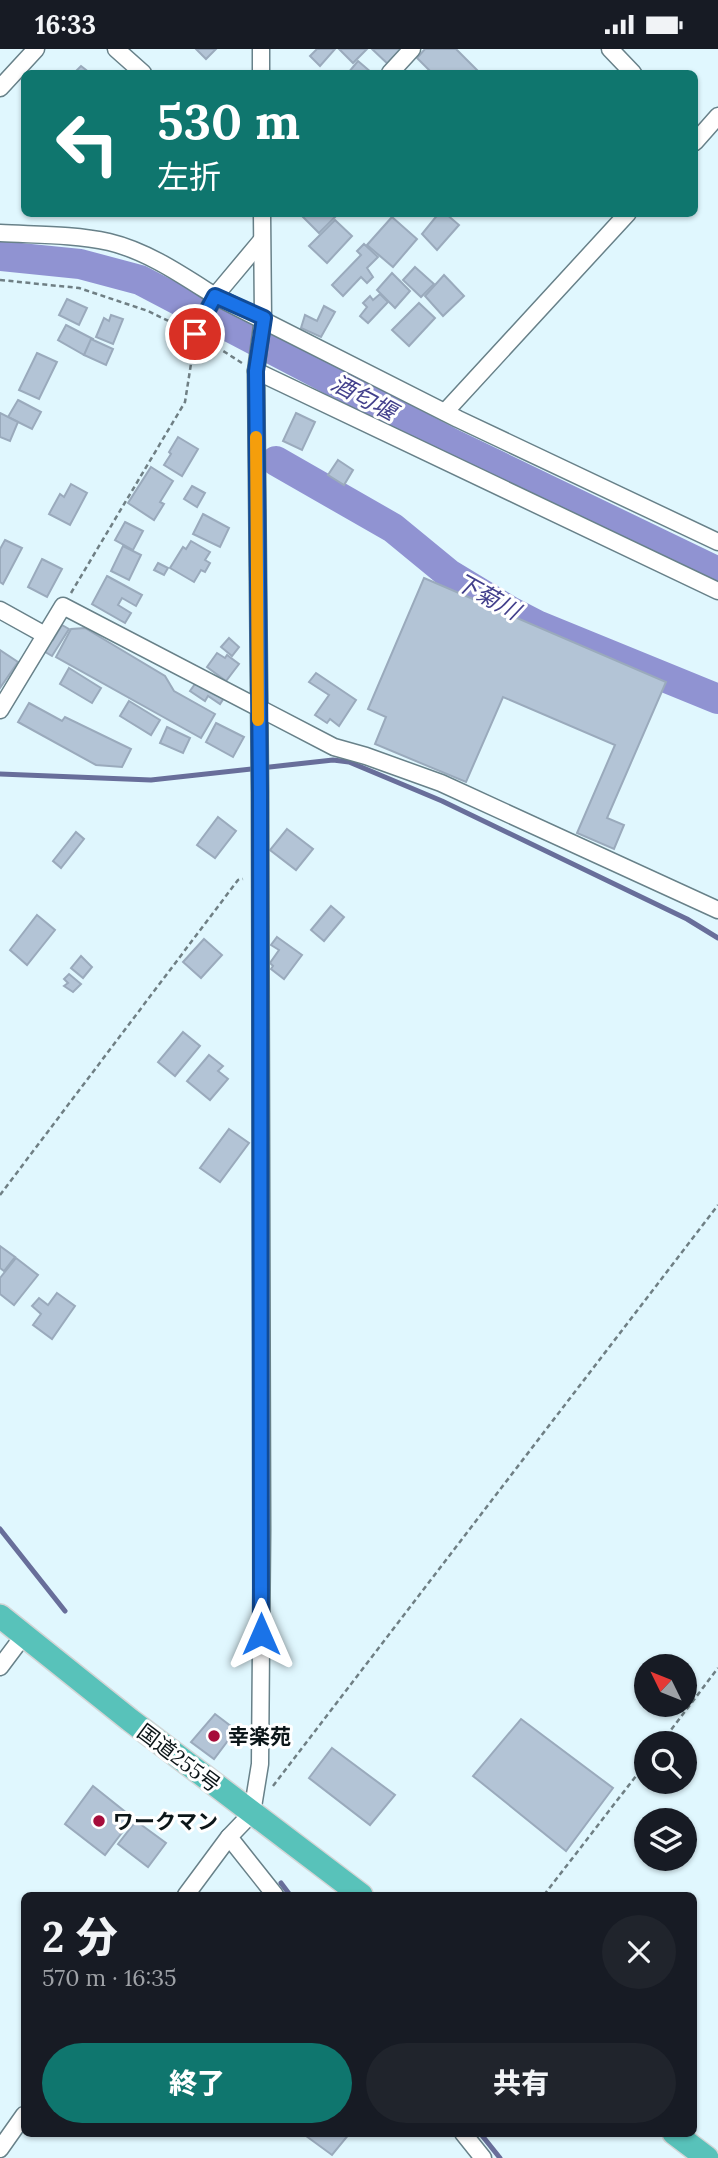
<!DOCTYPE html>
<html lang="ja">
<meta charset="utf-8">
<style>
body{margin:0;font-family:Lora,"Noto Sans JP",serif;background:#20242c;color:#f1f3f6;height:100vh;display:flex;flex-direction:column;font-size:26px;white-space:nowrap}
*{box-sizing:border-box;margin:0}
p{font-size:23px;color:#9ea1a6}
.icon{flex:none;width:38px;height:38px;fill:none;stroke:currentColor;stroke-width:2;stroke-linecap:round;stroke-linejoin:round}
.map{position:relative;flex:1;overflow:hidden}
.side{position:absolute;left:21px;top:1843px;width:676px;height:245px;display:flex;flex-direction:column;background:#171b24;border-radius:10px;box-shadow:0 2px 5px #0004}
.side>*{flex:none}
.guide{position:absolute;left:21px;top:21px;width:677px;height:147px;border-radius:10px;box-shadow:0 2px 5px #0004;background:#0f766e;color:#fff;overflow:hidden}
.needle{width:46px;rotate:313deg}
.controls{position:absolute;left:634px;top:1605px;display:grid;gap:14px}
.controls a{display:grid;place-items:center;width:63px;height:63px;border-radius:50%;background:#171b24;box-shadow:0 2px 5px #0004;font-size:35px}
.pin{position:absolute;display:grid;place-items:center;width:60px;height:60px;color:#fff;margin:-30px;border:4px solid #fff;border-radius:50%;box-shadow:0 2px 7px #0007}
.me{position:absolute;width:77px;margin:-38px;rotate:0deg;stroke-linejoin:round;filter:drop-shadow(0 0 5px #0008)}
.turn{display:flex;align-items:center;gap:24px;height:147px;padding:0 21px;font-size:32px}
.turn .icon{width:91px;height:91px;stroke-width:2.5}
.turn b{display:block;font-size:49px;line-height:60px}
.round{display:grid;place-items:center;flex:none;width:74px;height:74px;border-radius:37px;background:#20242c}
.overview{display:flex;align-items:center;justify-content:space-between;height:119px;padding:0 21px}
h1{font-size:42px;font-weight:800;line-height:52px}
.button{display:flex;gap:14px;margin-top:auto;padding:14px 21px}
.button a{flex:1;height:80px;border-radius:42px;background:#0f766e;color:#fff;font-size:28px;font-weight:800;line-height:80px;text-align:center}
.button a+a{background:#20242c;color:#f1f3f6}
.status{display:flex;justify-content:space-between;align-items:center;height:49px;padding:0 35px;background:#171b24;direction:ltr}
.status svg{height:19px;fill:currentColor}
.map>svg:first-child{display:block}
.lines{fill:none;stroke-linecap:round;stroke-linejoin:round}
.stream{stroke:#686e9a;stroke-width:5}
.river{stroke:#9093d2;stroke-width:30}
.building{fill:#b3c4d6;stroke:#9aaabc;stroke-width:2}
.minor-casing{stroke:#688189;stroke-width:19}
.highway-casing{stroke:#d3d5d6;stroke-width:26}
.path{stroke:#6f7f84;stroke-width:2.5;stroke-dasharray:5 3.5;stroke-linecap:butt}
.minor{stroke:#fff;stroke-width:16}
.highway{stroke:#58c2ba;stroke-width:23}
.route-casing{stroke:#114b97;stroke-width:18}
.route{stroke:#1a73e8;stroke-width:12}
.slow{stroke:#f59e0b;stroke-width:12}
.poi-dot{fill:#a60c3b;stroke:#fff;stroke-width:2.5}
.labels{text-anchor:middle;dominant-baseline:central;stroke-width:6;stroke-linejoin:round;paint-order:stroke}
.poi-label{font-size:21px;font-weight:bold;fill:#0c1619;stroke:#fff;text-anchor:start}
.street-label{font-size:21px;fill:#0c1619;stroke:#fff}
.water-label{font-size:23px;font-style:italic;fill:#43408c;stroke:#fff}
</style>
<div class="status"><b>16:33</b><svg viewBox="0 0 49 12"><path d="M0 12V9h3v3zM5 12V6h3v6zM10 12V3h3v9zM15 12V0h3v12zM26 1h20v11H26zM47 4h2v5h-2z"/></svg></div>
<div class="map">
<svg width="718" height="2109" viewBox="0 0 718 2109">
<rect width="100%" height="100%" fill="#e0f7fe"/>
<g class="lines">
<g class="stream">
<path d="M0,725L151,731L333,711L349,713L442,752L687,870L718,889"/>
<path d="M0,1480L65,1562"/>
<path d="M281,1834L290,1846"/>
<path d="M480,2084L500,2109"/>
</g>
<g class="river">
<path d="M0,207L80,215L140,231L453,395L718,523"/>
<path d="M276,412L393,479L449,525L510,562L539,577L718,650"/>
</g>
</g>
<g class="building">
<path d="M196,0H216L206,10Z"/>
<path d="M317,0H335L320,17L310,7Z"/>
<path d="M339,0H367L353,14Z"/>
<path d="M372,0H405L390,17Z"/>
<path d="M425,0H456L480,24H432L417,9Z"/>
<path d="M358,12L372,24H348Z"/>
<path d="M81,17L90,24H74Z"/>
<path d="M299,164H333L336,167L319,184Z"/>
<path d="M439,164H445L459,176L437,201L422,185Z"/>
<path d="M392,168L417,190L393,218L367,196Z"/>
<path d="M335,171L352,187L327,214L309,197Z"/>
<path d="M364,195L378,208L367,219L373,228L367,234L361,228L343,247L332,236L361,206L357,202Z"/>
<path d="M415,218L434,235L421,248L403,231Z"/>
<path d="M392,224L410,242L395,259L377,241Z"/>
<path d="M444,226L464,247L443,267L425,247Z"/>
<path d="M380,245L388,253L368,274L360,267L367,258L363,254L370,247L373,251Z"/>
<path d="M67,250L87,259L79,276L59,266Z"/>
<path d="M419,254L435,269L409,297L392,281Z"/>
<path d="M324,257L335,263L321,288L301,279L305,266L317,272Z"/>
<path d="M111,266L123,270L113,295L96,288L104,269L109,272Z"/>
<path d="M66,276L93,290L84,306L58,291Z"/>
<path d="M91,290L113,300L106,316L84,306Z"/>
<path d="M37,304L57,313L39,350L19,341Z"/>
<path d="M18,351L41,363L32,380L8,368Z"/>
<path d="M0,364L18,373L10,392L0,388Z"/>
<path d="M296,364L315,373L302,401L283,392Z"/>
<path d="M178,388L198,400L182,427L164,416L171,405L169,403Z"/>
<path d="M338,411L353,421L344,436L328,426Z"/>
<path d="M151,418L173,432L160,453L164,455L154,471L128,454Z"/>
<path d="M71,435L87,444L70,476L49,465L60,445L64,448Z"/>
<path d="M192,437L205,444L197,458L184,450Z"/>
<path d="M203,465L229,479L220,498L193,485Z"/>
<path d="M125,473L143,482L133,501L115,491Z"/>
<path d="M5,491L22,499L3,535L0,533V500Z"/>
<path d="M191,492L210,503L205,511L210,514L205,523L201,521L194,533L170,519L183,498L186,500Z"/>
<path d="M123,497L141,506L129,531L111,522Z"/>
<path d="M42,510L62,520L47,548L28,538Z"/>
<path d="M158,514L168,519L164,526L154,521Z"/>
<path d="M107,527L142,546L136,557L122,549L118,556L131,564L125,574L92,555Z"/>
<path d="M424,529L666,633L607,769L624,776L614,800L577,784L615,696L503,648L466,733L375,695L386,668L368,660Z"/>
<path d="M62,576L69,580L52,607L40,600L48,588L53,591Z"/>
<path d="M85,579L165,627L174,642L215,665L201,689L56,608L71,580Z"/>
<path d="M229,589L239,598L232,607L221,598Z"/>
<path d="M0,601L18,613L0,639Z"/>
<path d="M217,604L225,609L227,606L239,615L226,632L207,618Z"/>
<path d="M69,619L101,639L92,654L60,635Z"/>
<path d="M316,624L356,651L339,677L330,670L327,674L315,666L329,646L309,633Z"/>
<path d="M197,632L224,649L220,655L208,647L205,652L190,642Z"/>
<path d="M129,652L160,671L151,686L120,667Z"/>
<path d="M29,654L62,672L65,668L131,700L122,718L96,716L18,673Z"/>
<path d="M216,674L244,688L233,708L206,693Z"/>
<path d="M167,678L190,689L183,704L160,694Z"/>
<path d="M218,768L236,782L215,809L197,796Z"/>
<path d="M287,780L313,800L296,821L270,801Z"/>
<path d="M76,783L84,790L61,819L53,812Z"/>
<path d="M331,857L344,868L324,892L311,881Z"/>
<path d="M37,866L55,881L27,916L10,901Z"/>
<path d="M277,888L302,906L284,930L271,920L273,917L270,914L279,901L271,896Z"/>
<path d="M204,890L222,906L201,929L183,913Z"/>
<path d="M81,907L92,918L83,929L71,919Z"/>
<path d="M69,925L81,935L73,943L64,937L68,934L64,930Z"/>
<path d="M183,983L200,997L175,1027L158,1013Z"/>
<path d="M209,1006L223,1017L218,1022L228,1030L210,1051L187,1032Z"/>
<path d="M229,1080L249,1094L220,1133L200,1119Z"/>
<path d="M0,1197L15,1208L4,1222L0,1219Z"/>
<path d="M16,1209L38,1226L14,1256L0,1245V1229Z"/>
<path d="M57,1244L75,1257L52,1290L33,1276L41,1265L32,1257L39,1249L48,1256Z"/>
<path d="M215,1665L236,1681L214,1710L191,1693Z"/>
<path d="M521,1670L613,1739L566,1802L473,1727Z"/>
<path d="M332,1699L395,1746L370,1776L309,1729Z"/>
<path d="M93,1737L133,1769L105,1806L65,1775Z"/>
<path d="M136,1772L166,1794L148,1818L118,1795Z"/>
<path d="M302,2084H350L332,2106Z"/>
</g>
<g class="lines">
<g class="minor-casing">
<g id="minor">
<path d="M116,0L143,24"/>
<path d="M261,0V24"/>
<path d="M610,0L633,24"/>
<path d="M390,24L412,0"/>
<path d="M0,39L36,0"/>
<path d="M695,93L718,67"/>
<path d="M0,184C36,186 73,185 109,193C147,202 182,226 215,247L458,370L718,493"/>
<path d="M195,285L215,247L261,192"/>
<path d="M256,322L718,542"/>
<path d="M445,363L628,164"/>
<path d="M0,561L45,586"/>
<path d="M0,661L63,557L334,698L366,707L441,734L718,861"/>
<path d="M0,1618L24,1586"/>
<path d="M229,1788L275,1846"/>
<path d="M186,1846L229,1788L252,1764L260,1715L262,1481L260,743L256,322L263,269L262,164"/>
<path d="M463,2084L483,2109"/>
<path d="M0,2100L24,2066"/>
</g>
</g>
<g class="highway-casing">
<g id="highway">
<path d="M0,1567L130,1671L361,1846"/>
<path d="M674,2084L707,2109"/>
</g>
</g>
<g class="path">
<path d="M0,231L79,239L148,262L181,278"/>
<path d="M209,293L242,314"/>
<path d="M71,544L185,353L193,302"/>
<path d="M0,1146L238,831L243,830"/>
<path d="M661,1694L718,1619"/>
<path d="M273,1737L718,1156"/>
<path d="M544,1846L646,1714"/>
</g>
<use href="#minor" class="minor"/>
<use href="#highway" class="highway"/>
</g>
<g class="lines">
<g class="route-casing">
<path id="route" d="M195,285L215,247L264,269L256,322L260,743L261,1585"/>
</g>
<use href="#route" class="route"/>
<path class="slow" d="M256,388L258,671"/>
</g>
<g class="poi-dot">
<circle cx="214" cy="1687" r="7"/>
<circle cx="99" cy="1772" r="7"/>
</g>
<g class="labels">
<g class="poi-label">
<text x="228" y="1687">幸楽苑</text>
<text x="113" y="1772">ワークマン</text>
</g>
<g class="street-label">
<text transform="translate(179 1709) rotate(37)">国道255号</text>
</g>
<g class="water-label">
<text transform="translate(364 348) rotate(28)">酒匂堰</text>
<text transform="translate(488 547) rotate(29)">下菊川</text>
</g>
</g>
</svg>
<div class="controls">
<a><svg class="needle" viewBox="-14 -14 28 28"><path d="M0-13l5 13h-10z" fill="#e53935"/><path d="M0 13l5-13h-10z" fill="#9ea1a6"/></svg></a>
<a><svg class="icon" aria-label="search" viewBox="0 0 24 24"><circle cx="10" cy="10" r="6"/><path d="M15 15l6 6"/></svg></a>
<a><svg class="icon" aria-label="layers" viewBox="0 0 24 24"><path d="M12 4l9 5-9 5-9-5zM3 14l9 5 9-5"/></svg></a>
</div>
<div class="pin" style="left:195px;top:285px;background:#d93025"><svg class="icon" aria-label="arrive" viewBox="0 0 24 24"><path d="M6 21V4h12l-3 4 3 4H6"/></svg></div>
<svg class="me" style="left:261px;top:1585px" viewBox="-20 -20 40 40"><path d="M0-17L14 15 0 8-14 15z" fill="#1a73e8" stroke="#fff" stroke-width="4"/></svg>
<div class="guide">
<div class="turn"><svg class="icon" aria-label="left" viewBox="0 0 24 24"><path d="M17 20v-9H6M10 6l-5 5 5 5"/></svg><div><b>530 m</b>左折</div></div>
</div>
<section class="side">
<div class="overview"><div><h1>2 分</h1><p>570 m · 16:35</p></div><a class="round"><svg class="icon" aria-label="close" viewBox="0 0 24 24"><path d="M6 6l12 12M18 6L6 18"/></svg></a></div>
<div class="button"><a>終了</a><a>共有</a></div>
</section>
</div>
